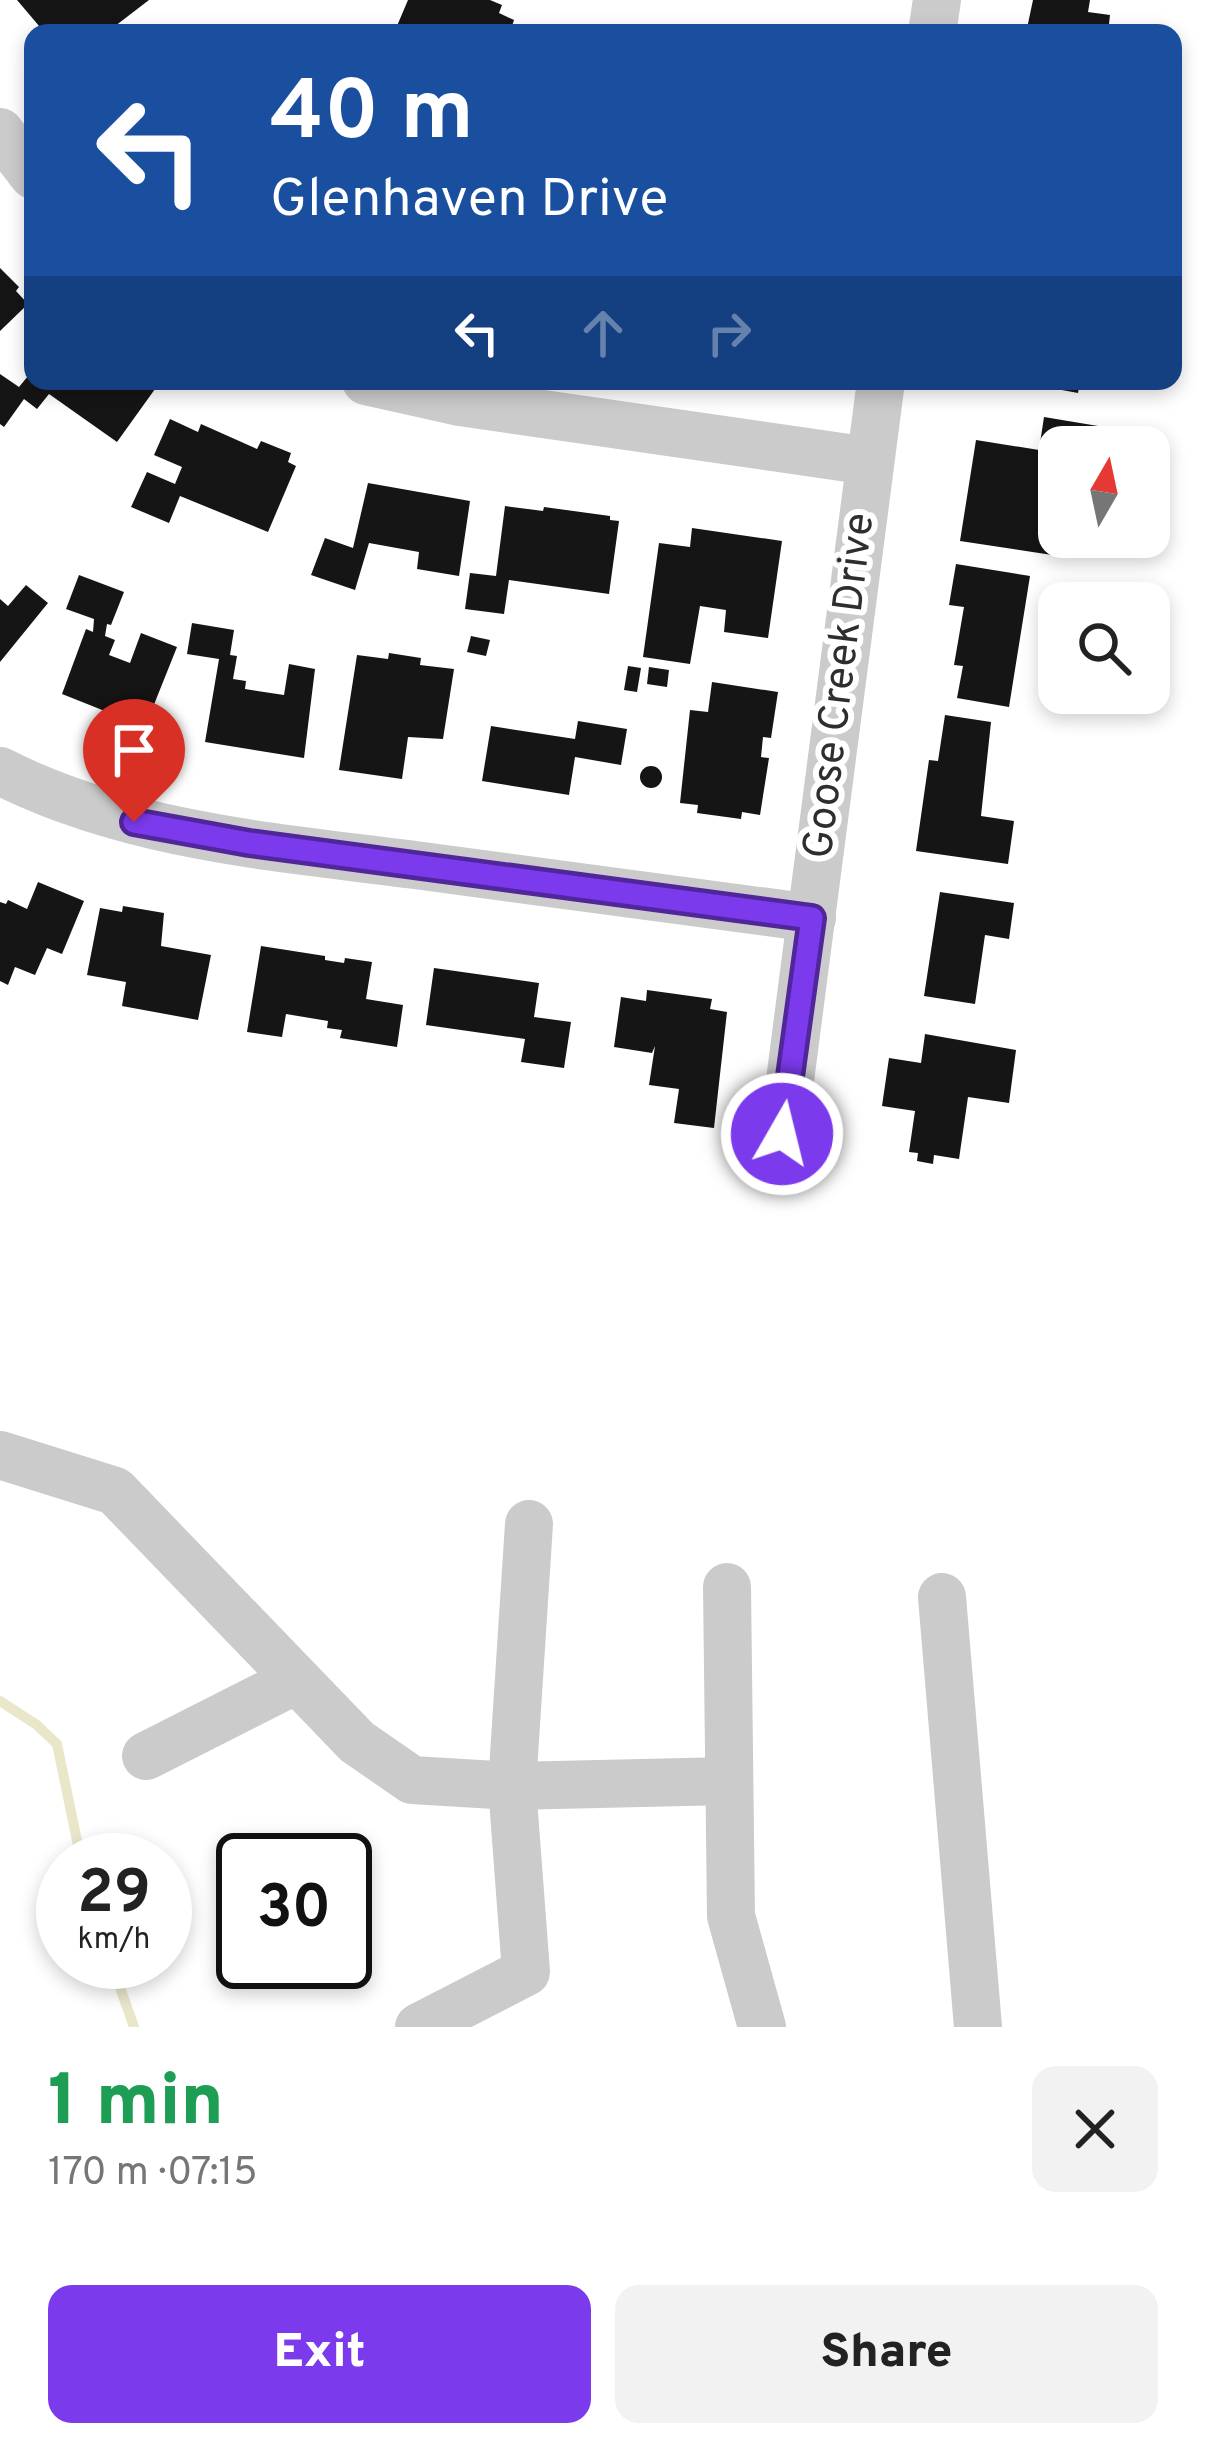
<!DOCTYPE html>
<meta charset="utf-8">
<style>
body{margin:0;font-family:Overpass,sans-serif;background:#f2f2f2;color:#222;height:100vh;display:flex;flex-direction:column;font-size:45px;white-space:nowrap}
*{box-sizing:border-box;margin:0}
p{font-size:39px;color:#767676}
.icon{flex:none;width:66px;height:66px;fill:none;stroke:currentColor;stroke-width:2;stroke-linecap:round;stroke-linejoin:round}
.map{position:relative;height:2027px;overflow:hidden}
.details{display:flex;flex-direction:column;background:#fff;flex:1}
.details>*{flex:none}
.top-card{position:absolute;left:24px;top:24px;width:1158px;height:366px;border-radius:24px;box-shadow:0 6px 18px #0003;background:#1a4fa0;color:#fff;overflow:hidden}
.needle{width:78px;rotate:9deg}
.tools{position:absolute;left:1038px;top:426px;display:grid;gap:24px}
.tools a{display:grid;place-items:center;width:132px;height:132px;border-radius:24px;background:#fff;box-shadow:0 6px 18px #0003;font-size:60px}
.speed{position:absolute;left:36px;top:1833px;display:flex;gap:24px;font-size:60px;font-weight:700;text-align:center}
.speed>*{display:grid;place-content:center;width:156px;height:156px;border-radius:50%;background:#fff;box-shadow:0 6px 18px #0003;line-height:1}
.speed small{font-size:30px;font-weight:400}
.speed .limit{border:6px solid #111;border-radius:18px;background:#fff;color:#111}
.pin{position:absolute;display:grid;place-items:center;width:102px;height:102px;color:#fff;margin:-123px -51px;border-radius:50% 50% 50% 0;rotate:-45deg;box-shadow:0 0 12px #0007}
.pin .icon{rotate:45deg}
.me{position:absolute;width:132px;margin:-66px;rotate:8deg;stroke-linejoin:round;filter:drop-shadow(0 0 9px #0008)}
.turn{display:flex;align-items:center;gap:42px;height:252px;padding:0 48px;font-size:54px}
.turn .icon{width:156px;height:156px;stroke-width:2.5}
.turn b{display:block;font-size:84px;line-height:102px}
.lanes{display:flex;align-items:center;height:114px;padding:0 48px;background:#0003;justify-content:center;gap:60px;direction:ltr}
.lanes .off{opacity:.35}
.round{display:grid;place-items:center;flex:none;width:126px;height:126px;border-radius:24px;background:#f2f2f2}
.overview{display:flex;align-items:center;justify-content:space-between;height:204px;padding:0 48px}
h1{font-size:72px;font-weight:800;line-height:90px;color:#1e9e55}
.primary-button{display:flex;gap:24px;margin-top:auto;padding:24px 48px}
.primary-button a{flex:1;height:138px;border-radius:24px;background:#7c3aed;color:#fff;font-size:48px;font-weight:800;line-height:138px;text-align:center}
.primary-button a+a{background:#f2f2f2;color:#222}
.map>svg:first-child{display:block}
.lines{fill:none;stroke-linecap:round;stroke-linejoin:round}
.stream{stroke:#eae6ca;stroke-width:10}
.building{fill:#151515}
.minor{stroke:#cbcbcb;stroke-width:48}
.route-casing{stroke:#51269a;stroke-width:30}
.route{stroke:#7c3aed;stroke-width:21}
.labels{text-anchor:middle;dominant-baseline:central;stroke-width:12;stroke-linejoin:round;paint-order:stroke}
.street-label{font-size:42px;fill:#2e2e2e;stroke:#fff}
</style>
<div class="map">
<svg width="1206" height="2027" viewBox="0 0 1206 2027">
<rect width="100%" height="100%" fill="#fff"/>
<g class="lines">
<g class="stream">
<path d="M0,1701L37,1725L57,1744L81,1860"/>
<path d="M111,1962L134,2027"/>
</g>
</g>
<g class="building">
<path d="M17,0H149L106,33H45Z"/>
<path d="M408,0H490L502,5L499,13L514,20L512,26L530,33H394Z"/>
<path d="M1033,0H1090L1088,12L1110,15L1108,33H1026Z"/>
<path d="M0,268L19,287L16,291L28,304L0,331Z"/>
<path d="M33,370V381H144L155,389L117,442L49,394L37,409L24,399L4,427L0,424V374L19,387Z"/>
<path d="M1014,381H1080L1078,393Z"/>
<path d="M1044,417L1098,426L1095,447H1059V537H1074L1072,558L960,541L976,440L1039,450Z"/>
<path d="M170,419L198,432L201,424L257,449L261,441L291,453L288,462L296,466L268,532L180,496L169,523L131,507L147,472L175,484L182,467L154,455Z"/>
<path d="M368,483L470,501L459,576L417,569L419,552L369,543L355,590L311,575L325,538L353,548Z"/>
<path d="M505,506L543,511L544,507L610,516V520L619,521L609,594L509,580L504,614L465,609L470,573L496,576Z"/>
<path d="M692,528L782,541L768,638L724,632L726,610L700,606L690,664L643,657L659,543L690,547Z"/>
<path d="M956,564L1030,576L1009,707L957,698L963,666L954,665L964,607L949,605Z"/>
<path d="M79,575L124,592L111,625L107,624L105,636L115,640L109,655L130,663L141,633L177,647L145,727L62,694L86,629L93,632L94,619L66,609Z"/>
<path d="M26,585L48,603L0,662V599L8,606Z"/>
<path d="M192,623L234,630L230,655L237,656L233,679L246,681L245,689L284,695L289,664L315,669L304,758L205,742L219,659L187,654Z"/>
<path d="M471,636L490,640L486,656L467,652Z"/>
<path d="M389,653L421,658L420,665L454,669L443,739L408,737L402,779L339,770L357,655L388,659Z"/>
<path d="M628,666L641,668L637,692L624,690Z"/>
<path d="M649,667L669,670L667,687L647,684Z"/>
<path d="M712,682L778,692L771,738L763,737L761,757L769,758L760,815L742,812L741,819L697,813L698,805L680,803L690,710L708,712Z"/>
<path d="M945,715L991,722L981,816L1014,821L1008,864L916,851L929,760L938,761Z"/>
<path d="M578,721L627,729L621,765L575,757L569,795L482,781L491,726L575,739Z"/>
<circle cx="651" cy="777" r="11"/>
<path d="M38,882L84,901L62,954L47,948L35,975L15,967L8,985L0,981V902L6,904L8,900L27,909Z"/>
<path d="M940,892L1014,903L1009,939L985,935L975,1004L924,996Z"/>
<path d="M123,906L164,913L161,946L211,955L198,1020L122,1006L126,982L87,975L100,908L122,912Z"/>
<path d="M261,946L325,956V960L344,963L345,958L372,962L366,999L403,1005L397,1047L340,1038L342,1030L327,1028L328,1021L286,1014L282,1037L247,1032Z"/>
<path d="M434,968L539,983L534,1017L571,1022L564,1068L521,1062L525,1039L426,1025Z"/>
<path d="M647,990L712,999L710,1009L727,1012L714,1128L674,1123L679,1089L649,1085L655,1046L652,1053L614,1047L621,997L646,1001Z"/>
<path d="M925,1034L1016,1050L1009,1103L968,1097L959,1159L934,1155L933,1164L917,1161L918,1153L909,1152L915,1111L882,1106L889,1058L921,1063Z"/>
</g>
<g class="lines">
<g class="minor">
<path d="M932,33L937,0"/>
<path d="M0,132L33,175"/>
<path d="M366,381L460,402L869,461"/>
<path d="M0,771C128,836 275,847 415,865C547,883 679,901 812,918"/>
<path d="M783,1134L881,381"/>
<path d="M0,1455L115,1491L357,1742L412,1780L512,1786L728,1781"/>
<path d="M727,1587L731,1916L762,2027"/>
<path d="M942,1597L978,2027"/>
<path d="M146,1756L296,1680"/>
<path d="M419,2027L526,1972L512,1786L529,1524"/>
</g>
</g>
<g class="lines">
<g class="route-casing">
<path id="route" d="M134,822L249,843L812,918L782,1134"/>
</g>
<use href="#route" class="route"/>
</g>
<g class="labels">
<g class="street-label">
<text transform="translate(841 686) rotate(-83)">Goose Creek Drive</text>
</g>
</g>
</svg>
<div class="tools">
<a><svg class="needle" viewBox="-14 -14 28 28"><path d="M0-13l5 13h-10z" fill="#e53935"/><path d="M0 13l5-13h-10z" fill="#767676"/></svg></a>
<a><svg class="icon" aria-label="search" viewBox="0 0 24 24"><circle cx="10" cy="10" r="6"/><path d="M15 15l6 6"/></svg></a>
</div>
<div class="speed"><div>29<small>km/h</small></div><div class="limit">30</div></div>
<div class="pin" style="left:134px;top:822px;background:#d93025"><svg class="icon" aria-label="arrive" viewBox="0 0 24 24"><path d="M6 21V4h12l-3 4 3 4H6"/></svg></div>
<svg class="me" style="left:782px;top:1134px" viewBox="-20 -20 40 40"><circle r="17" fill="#7c3aed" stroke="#fff" stroke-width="3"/><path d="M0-11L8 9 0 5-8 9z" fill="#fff"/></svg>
<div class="top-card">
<div class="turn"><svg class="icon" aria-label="left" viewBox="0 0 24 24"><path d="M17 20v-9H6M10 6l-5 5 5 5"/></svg><div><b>40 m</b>Glenhaven Drive</div></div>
<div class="lanes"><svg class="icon" aria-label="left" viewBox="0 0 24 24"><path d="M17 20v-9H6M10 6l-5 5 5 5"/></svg><svg class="icon off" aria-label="ahead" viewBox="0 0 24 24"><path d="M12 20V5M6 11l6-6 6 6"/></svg><svg class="icon off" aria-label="right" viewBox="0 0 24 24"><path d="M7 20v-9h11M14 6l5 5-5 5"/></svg></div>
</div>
</div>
<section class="details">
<div class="overview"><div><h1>1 min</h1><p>170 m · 07:15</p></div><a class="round"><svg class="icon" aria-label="close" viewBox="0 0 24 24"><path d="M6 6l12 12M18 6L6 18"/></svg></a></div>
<div class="primary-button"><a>Exit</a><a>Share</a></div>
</section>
